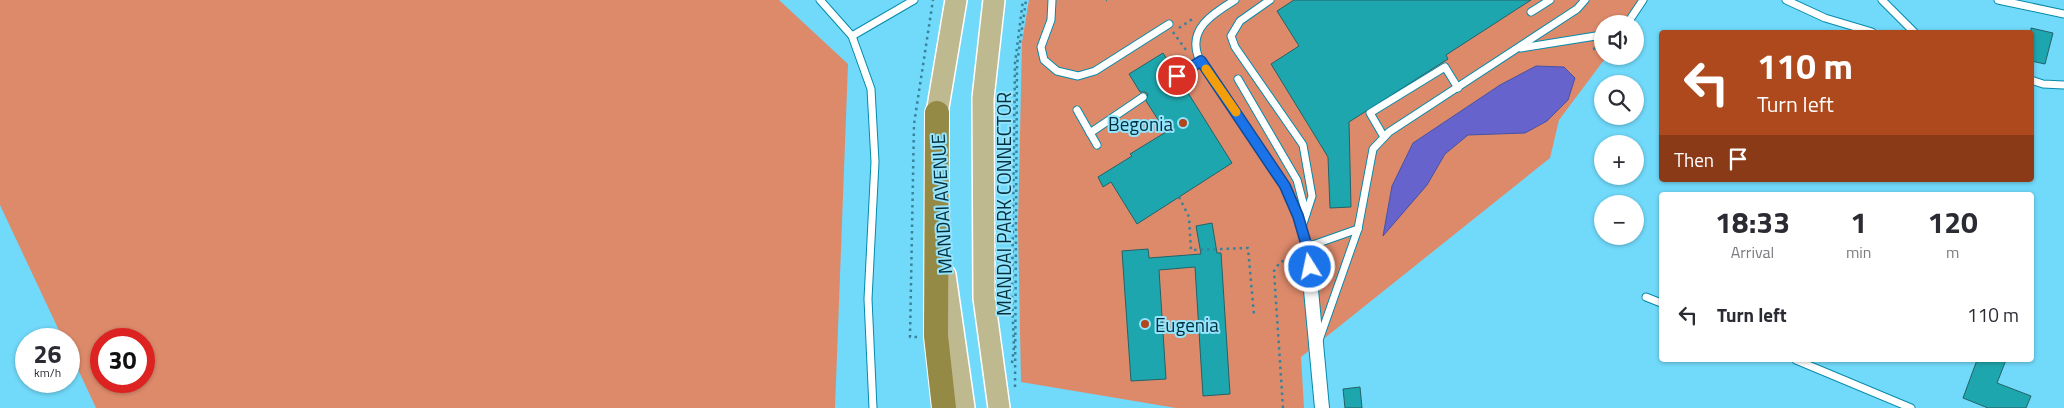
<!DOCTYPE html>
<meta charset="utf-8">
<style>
body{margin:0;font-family:"Titillium Web",sans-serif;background:#f7f7f7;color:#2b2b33;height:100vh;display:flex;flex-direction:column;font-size:19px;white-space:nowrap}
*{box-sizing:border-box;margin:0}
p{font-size:16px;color:#7c7c81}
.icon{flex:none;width:28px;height:28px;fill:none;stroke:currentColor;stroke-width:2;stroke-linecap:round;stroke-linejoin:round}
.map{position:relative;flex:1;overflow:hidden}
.drawer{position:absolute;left:1659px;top:192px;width:375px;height:170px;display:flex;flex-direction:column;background:#fff;border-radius:5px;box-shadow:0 1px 4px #0004}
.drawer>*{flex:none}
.banner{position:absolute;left:1659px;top:30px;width:375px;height:152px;border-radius:5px;box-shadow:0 1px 4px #0004;background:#ae491d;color:#fff;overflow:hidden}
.controls{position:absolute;left:1594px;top:15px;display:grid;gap:10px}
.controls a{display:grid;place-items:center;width:50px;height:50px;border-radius:50%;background:#fff;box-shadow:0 1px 4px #0004;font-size:25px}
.speed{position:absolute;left:15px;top:328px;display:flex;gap:10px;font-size:25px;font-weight:700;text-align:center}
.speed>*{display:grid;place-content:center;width:65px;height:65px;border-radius:50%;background:#fff;box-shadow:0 1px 4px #0004;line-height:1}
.speed small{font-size:12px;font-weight:400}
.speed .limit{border:8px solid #d22;background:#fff;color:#111}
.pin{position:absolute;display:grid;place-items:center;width:42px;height:42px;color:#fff;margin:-21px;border:2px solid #fff;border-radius:50%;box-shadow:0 1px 5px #0007}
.me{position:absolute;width:55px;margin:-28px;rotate:350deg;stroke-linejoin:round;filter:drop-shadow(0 0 4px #0008)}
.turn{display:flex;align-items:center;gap:18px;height:105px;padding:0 15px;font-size:22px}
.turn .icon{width:65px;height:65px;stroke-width:2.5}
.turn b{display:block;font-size:35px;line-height:42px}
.then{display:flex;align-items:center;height:48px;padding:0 15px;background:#0003;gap:10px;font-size:19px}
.eta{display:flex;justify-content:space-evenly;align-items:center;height:85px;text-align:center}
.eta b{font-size:30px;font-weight:700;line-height:35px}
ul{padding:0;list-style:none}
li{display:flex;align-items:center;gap:15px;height:75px;padding:0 15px}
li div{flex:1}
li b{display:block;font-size:19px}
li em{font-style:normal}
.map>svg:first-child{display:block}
.green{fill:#dd8a6b;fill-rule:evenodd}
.water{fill:#6663cd;stroke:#4753a2}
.building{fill:#1ea6ae;stroke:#236367}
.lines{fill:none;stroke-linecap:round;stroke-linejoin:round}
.lane-casing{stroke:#068aa9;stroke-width:9}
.street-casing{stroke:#068aa9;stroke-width:16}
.primary-casing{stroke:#fff;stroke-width:24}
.highway-casing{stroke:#fff;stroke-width:26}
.path{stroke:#38839a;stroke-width:2.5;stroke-dasharray:2.5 4;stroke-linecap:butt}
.lane{stroke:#fff;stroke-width:7}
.street{stroke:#fff;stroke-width:14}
.primary{stroke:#bfb990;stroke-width:21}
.highway{stroke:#948a46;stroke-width:24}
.route-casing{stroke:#114b97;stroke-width:12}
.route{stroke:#1a73e8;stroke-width:9}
.slow{stroke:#f59e0b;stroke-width:9}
.poi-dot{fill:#ae491d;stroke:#95e4fe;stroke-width:2}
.labels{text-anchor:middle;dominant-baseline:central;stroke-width:4;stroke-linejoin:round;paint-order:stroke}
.poi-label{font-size:19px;fill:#002f3c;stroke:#95e4fe;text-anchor:end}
.street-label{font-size:19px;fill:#002f3c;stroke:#95e4fe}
</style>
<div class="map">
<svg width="2064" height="408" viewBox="0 0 2064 408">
<rect width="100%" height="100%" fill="#71d9fa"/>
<g class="green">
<path d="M0,0H779L848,64L835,408H96L69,350V339H63L0,205ZM101,339H144V381H101Z"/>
<path d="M1029,0H1648L1631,24H1602V56H1607L1559,120L1550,158L1301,357L1304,408H1176L1021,382L1018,226L1022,42Z"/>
</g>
<path class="water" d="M1536,66L1564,67L1575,78L1568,100L1547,121L1525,133L1468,135L1445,154L1427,185L1383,236L1392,186L1413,143L1500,85Z"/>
<g class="building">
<path d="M1294,0H1531L1446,55L1448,59L1349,122L1351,207L1330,208L1328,157L1271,64L1299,46L1277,11Z"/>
<path d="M2031,28L2053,33L2045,64L2031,61Z"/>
<path d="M1163,53L1174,71L1172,78L1175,81L1180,80L1232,163L1137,224L1111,182L1103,187L1098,177L1132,156L1130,154L1166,132L1146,101L1148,94L1145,92H1140L1129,74Z"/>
<path d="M1212,223L1217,253H1221L1230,394L1203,396L1195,267L1159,270L1166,379L1131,381L1122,251L1148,249L1149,258L1201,254L1196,226Z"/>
<path d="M1977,360H2006L1997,383L2031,396L2026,408H1988L1963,398Z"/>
<path d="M1360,387L1362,408H1345L1343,389Z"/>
</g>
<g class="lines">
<g class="lane-casing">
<g id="lane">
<path d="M820,0L852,36L871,89L875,162L868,299L873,408"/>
<path d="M1052,0L1051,20L1041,47L1044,60L1057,71L1078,76L1095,71L1169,24"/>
<path d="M1235,0C1214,13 1188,28 1198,56L1285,186L1298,216L1307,247L1358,229"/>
<path d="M1270,0L1240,21L1231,36L1235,47L1303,145L1312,196L1302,227"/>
<path d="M1786,0L1825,18L1872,32"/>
<path d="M1882,0L1914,32"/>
<path d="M1998,0L2064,14"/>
<path d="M1531,12L1550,0"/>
<path d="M1627,24L1643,0"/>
<path d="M852,36L914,0"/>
<path d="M1521,48L1602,35"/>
<path d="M1177,76L1201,61"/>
<path d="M1238,79L1297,180L1306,214"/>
<path d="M2031,80L2043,84L2064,85"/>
<path d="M1077,110L1097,145"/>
<path d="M1090,133L1143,97"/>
<path d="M1384,137L1370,113L1445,67L1458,88"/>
<path d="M1646,297L1661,303"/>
<path d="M1319,340L1358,229L1373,149L1389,132L1577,9L1585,0"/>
<path d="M1796,360L1911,408"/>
</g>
</g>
<g class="street-casing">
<path id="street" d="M1307,247L1322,408"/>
</g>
<g class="primary-casing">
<g id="primary">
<path d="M994,0L983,98L984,298L999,408"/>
<path d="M938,129L937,113L956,0"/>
<path d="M945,275L964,408"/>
</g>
</g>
<g class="highway-casing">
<path id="highway" d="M937,113L936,336L944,408"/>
</g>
<g class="path">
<path d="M1106,0H1107"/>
<path d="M1179,28L1194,18"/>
<path d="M1173,32L1186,50"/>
<path d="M1593,49L1602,47"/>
<path d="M1179,197L1189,217L1191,250L1248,248L1254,315"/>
<path d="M917,337H910L914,124L933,0"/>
<path d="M1012,363L1014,347L1012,297L1015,63L1023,0"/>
<path d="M1015,387L1017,64L1026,0"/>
<path d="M1283,408L1274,271L1280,262L1295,257"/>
</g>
<use href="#lane" class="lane"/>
<use href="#street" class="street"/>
<use href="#primary" class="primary"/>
<use href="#highway" class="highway"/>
</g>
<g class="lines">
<g class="route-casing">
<path id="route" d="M1177,76L1201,61L1285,186L1298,216L1307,247L1310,267"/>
</g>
<use href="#route" class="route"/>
<path class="slow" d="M1206,69L1236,112"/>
</g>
<g class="poi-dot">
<circle cx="1183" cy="123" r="5"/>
<circle cx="1145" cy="324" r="5"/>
</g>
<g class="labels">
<g class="poi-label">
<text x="1173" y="123">Begonia</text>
<text x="1155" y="324" text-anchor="start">Eugenia</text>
</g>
<g class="street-label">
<text transform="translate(941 204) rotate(-93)">MANDAI AVENUE</text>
<text transform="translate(1003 204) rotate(-90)">MANDAI PARK CONNECTOR</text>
</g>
</g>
</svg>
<div class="controls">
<a><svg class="icon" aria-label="sound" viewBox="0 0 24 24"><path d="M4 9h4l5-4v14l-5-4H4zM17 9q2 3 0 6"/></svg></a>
<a><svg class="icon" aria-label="search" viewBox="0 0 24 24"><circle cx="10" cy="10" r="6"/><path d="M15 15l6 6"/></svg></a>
<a>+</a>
<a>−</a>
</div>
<div class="speed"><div>26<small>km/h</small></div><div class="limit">30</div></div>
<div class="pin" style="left:1177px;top:76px;background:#d93025"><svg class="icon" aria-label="arrive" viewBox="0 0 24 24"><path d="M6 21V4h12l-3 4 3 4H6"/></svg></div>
<svg class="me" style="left:1310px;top:267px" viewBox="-20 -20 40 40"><circle r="17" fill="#1a73e8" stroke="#fff" stroke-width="3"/><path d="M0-11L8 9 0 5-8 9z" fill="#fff"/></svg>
<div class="banner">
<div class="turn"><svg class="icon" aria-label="left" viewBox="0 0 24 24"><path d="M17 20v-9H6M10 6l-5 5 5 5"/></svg><div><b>110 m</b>Turn left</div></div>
<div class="then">Then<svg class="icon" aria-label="arrive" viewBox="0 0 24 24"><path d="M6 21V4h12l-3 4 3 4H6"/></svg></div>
</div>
<section class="drawer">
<div class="eta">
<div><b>18:33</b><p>Arrival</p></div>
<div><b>1</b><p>min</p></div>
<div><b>120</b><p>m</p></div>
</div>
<ul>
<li><svg class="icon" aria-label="left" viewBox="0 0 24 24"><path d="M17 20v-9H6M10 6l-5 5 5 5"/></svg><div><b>Turn left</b></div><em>110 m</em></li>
</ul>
</section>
</div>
